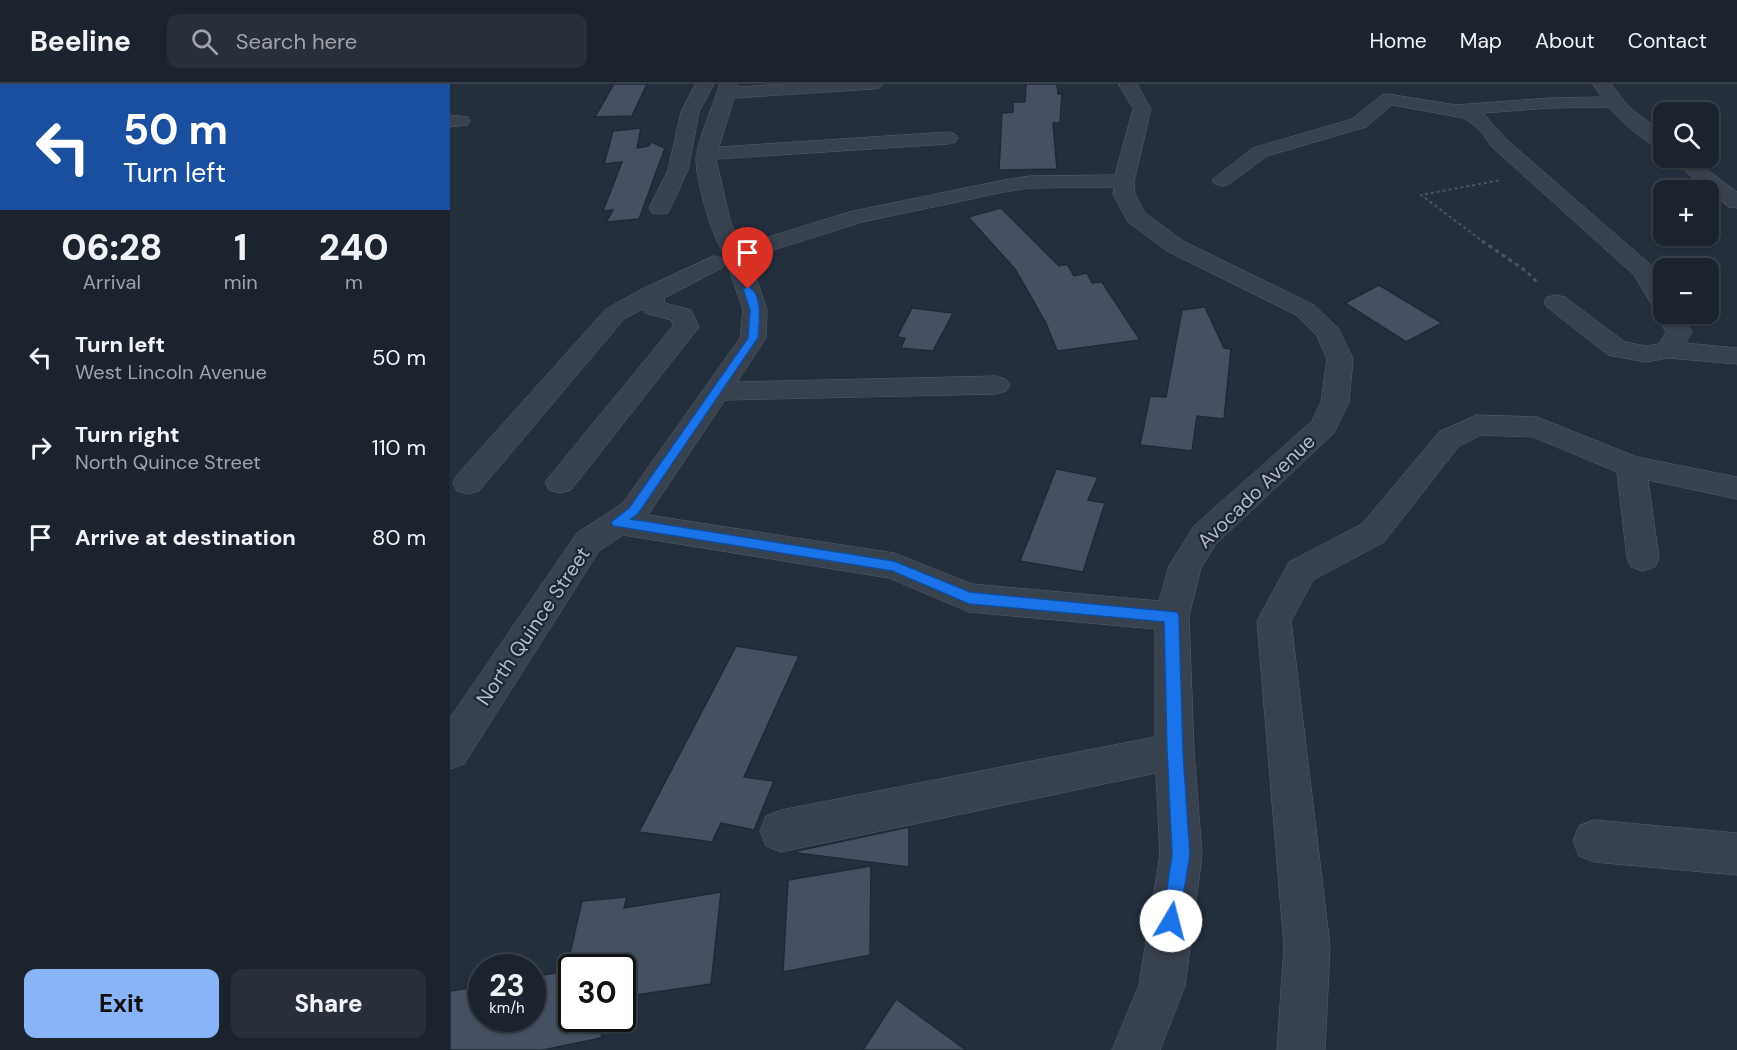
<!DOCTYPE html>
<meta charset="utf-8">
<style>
body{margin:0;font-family:"DM Sans",sans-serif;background:#282f3a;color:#f1f3f6;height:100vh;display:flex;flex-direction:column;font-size:22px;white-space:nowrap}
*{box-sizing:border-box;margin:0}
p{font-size:20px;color:#a0a4aa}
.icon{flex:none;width:33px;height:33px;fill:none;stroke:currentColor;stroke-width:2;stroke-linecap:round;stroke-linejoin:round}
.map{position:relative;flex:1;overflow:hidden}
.drawer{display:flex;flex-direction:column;background:#1b232e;width:450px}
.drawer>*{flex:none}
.top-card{background:#1a4fa0;color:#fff;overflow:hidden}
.tools{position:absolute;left:1203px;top:18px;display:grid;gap:12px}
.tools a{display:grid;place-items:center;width:66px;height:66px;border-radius:12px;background:#1b232e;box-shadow:0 2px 4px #0004,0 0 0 2px #39404a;font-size:30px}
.speed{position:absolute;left:18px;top:870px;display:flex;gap:12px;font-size:30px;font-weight:700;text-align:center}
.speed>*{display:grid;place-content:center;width:78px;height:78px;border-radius:50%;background:#1b232e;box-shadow:0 2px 4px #0004,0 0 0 2px #39404a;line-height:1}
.speed small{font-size:15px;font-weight:400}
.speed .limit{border:3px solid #111;border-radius:9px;background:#fff;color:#111}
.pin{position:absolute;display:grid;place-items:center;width:51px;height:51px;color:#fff;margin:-62px -26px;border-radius:50% 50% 50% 0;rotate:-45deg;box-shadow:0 0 6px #0007}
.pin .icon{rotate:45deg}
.me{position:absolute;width:66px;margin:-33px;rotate:8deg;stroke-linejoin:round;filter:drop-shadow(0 0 4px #0008)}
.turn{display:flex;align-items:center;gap:21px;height:126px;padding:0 24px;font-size:27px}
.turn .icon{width:78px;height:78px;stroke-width:2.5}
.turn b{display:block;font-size:42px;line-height:51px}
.eta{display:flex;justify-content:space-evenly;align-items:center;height:102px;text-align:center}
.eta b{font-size:36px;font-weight:800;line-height:42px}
.primary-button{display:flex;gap:12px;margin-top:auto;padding:12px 24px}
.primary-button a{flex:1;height:69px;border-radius:12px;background:#8ab4f8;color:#111;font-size:24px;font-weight:800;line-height:69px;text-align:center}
.primary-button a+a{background:#282f3a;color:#f1f3f6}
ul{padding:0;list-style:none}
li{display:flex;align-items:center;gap:18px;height:90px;padding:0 24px}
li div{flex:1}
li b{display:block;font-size:22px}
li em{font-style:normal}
header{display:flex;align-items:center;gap:36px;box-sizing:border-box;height:84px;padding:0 30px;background:#1b232e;border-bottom:2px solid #39404a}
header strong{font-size:28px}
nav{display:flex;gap:33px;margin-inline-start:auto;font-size:21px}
.search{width:420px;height:54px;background:#282f3a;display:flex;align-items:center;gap:15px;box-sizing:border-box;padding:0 21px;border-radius:12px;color:#a0a4aa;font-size:22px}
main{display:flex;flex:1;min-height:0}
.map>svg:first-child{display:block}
.building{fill:#455162;stroke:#1f2835;stroke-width:1.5}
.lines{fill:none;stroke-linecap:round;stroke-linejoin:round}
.minor-casing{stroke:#565f6c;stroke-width:1}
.path-far1{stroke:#44595c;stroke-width:2;stroke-dasharray:3 3;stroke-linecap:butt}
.path{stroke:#44595c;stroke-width:3;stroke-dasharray:4 4;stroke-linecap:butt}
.minor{fill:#38414e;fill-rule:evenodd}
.route{fill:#1a73e8;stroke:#114b97;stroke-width:1.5}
.labels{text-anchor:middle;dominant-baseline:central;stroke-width:4.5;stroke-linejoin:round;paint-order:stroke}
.street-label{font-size:20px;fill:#b4bcc9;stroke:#1d2633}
</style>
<header>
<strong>Beeline</strong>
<div class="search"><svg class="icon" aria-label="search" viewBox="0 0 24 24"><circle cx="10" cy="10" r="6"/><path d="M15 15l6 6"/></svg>Search here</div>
<nav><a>Home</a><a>Map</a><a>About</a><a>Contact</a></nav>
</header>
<main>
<section class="drawer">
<div class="top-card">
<div class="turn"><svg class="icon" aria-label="left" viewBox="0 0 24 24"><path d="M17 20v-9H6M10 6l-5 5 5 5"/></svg><div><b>50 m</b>Turn left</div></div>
</div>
<div class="eta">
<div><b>06:28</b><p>Arrival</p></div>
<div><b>1</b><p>min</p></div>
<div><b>240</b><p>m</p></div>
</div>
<ul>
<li><svg class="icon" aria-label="left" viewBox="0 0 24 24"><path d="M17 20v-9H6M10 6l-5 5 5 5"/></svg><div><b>Turn left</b><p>West Lincoln Avenue</p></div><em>50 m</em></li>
<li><svg class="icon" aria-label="right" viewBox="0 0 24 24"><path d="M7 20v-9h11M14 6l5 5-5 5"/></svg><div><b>Turn right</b><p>North Quince Street</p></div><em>110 m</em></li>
<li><svg class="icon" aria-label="arrive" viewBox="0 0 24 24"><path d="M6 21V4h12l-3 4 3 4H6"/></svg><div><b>Arrive at destination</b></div><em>80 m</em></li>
</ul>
<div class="primary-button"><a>Exit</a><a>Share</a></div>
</section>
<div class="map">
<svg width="1287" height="966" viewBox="0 0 1287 966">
<rect width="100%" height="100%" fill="#242f3e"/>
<g class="building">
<path d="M164,0H197L182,32L145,33Z"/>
<path d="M576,0H607L608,10H612L610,39H603L607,85L549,86L552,29L563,28V18H575Z"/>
<path d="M191,44L187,64L198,62L201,58L215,64L189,135L156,138L163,126L153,127L172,78L154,80L163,47Z"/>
<path d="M551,124L609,182L617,180L624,192L637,189L642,199L652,198L690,256L607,267L596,239L565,185L518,133Z"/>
<path d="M929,201L992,239L956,258L895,219Z"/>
<path d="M755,223L774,264L781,265L774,335L747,332L742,367L690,361L700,312L716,313L732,226Z"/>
<path d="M462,224L503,229L483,267L451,264L455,254L447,253Z"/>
<path d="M606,385L648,393L638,416L655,419L633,488L570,477Z"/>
<path d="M286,562L349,572L294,693L324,697L304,746L271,739L262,758L189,748Z"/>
<path d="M459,743V783L347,769V767Z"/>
<path d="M421,782L420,871L333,888L338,796Z"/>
<path d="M271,808L261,900L172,913V884H122V934H155L151,954L93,966H0V907L32,902V934H82V893L116,887L132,817L177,813L174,824Z"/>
<path d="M446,915L516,966H413Z"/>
</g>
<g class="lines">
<g class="minor-casing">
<g id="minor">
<path d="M246,0H264L249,28L238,86L218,129L210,130L202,129L199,124L218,86L231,28Z"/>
<path d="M270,0H288L287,3L337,0H432L429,4L423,5L284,14L269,63L498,48L505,50L508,54L505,58L498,60L266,75L280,136L292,163L289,168L281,170L273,168C261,151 246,96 246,75C246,61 265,16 270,0Z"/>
<path d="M669,0H687L701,25L684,97L685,110L695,129L733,157L864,221L888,244L903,275L899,318L884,349L766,460L751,484L739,532L744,667L752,771L735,902L710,966H662L689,901L710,771L706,689L331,768L316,762L310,747L316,732L331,726L705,653V545L519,528L439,494L173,451L149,467L14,680L0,685V634L127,449L173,419L290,254L293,226L279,185L283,180L291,178L299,180L303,185L317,226L316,254L287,298L546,292L556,295L560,301L556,307L546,310L275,316L198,431L444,469L522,500L709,517L719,482L744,442L862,337L871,318L877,275L867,252L846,231L717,167L678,138L663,110L664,103L580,104L554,108L412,138L304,172L296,170L293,165L296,160L399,128L554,96L580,92L665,91L683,25Z"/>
<path d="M1143,0H1161L1178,22L1214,50V66C1196,61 1171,37 1159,23L1100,24L1033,29L1056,55L1202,182L1214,200V230H1231L1242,248L1235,259L1287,264V280L1218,274L1196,278L1158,271L1097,223L1094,218L1097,213L1106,211L1115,213L1175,258L1196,262L1209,260L1216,248L1207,230L1209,227L1202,221L1184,191L1042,63L1029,45L1014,34L942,21L916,43L817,72L779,100L772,102L765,100L762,96L803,64L902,35L932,11L938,10L1006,21L1100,14L1151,13Z"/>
<path d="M0,31L18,33L20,37L18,41L0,43Z"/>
<path d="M1220,74H1242L1287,108V124L1279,123Z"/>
<path d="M264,172L272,174L276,179L272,184L214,214L215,219L241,226L249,243L121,406L110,409L99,406L95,398L223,242L221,236L195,229L193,225L174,235L29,407L18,410L7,407L3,399L7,391L156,225L192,205Z"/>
<path d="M1027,331L1087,333L1187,373L1287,393V415L1198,396L1209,474L1205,483L1193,487L1181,483L1177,474L1167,388L1083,353L1031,351L1009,362L934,458L863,496L841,537L880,862L875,966H827L834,862L807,537L839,478L912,440L989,348Z"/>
<path d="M1144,736L1287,749V791L1144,778L1129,772L1123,757L1129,742Z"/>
</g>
</g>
<path class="path-far1" d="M1035,159L971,111L1051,96"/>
<path class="path" d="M1032,157L1076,187L1089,200"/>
<use href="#minor" class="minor"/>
</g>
<path class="route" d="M298,202C314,210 309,239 308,254L188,430L181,435L444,477L520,508L727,528L729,532L733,667L740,771L728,843L721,846L715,843L712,837L722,771L717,667L714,538L519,520L442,487L163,442L161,438L179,424L298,254L300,226L293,205Z"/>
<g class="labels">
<g class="street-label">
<text transform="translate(806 407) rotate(-44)">Avocado Avenue</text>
<text transform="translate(83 542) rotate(-56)">North Quince Street</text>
</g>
</g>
</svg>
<div class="tools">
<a><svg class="icon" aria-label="search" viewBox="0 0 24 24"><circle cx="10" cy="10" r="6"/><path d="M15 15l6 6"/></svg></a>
<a>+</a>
<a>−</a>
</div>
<div class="speed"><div>23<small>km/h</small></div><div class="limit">30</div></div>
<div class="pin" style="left:298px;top:205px;background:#d93025"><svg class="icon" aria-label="arrive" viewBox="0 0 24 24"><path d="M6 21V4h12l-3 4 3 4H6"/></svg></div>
<svg class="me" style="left:721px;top:837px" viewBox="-20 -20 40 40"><circle r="19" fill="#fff"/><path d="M0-13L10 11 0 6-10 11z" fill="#1a73e8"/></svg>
</div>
</main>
